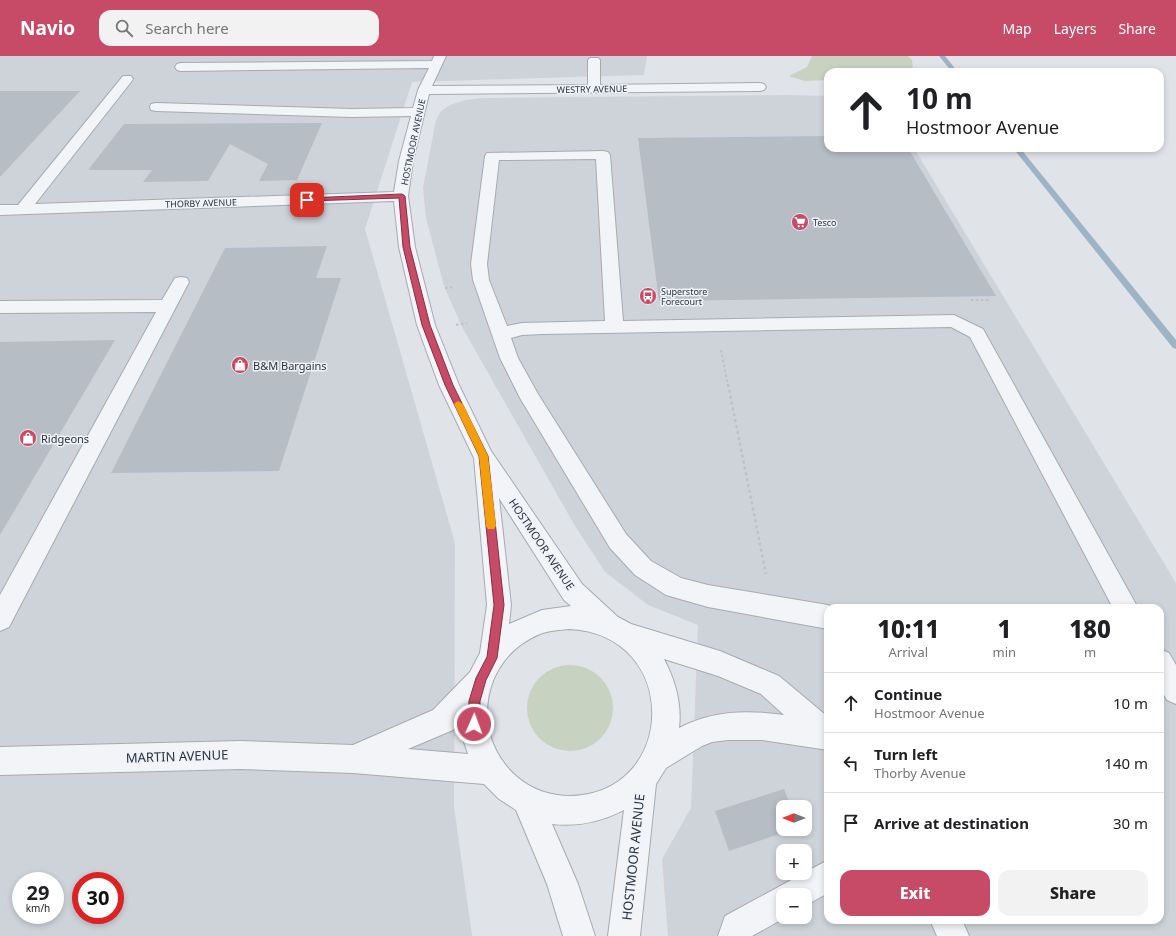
<!DOCTYPE html>
<meta charset="utf-8">
<style>
body{margin:0;font-family:"Noto Sans",sans-serif;background:#f2f2f2;color:#202124;height:100vh;display:flex;flex-direction:column;font-size:15px;white-space:nowrap}
*{box-sizing:border-box;margin:0}
p{font-size:13px;color:#757577}
.icon{flex:none;width:22px;height:22px;fill:none;stroke:currentColor;stroke-width:2;stroke-linecap:round;stroke-linejoin:round}
.map{position:relative;flex:1;overflow:hidden}
.panel{position:absolute;left:824px;top:548px;width:340px;height:320px;display:flex;flex-direction:column;background:#fff;border-radius:12px;box-shadow:0 2px 6px #0003}
.panel>*{flex:none}
.top-card{position:absolute;left:824px;top:12px;width:340px;height:84px;border-radius:12px;box-shadow:0 2px 6px #0003;background:#fff;color:#202124;overflow:hidden}
.needle{width:26px;rotate:270deg}
.controls{position:absolute;left:776px;top:744px;display:grid;gap:8px}
.controls a{display:grid;place-items:center;width:36px;height:36px;border-radius:8px;background:#fff;box-shadow:0 2px 6px #0003;font-size:20px}
.speed{position:absolute;left:12px;top:816px;display:flex;gap:8px;font-size:20px;font-weight:700;text-align:center}
.speed>*{display:grid;place-content:center;width:52px;height:52px;border-radius:50%;background:#fff;box-shadow:0 2px 6px #0003;line-height:1}
.speed small{font-size:10px;font-weight:400}
.speed .limit{border:6px solid #d22;background:#fff;color:#111}
.pin{position:absolute;display:grid;place-items:center;width:34px;height:34px;color:#fff;margin:-17px;border-radius:8px;box-shadow:0 2px 6px #0006}
.me{position:absolute;width:44px;margin:-22px;rotate:2deg;stroke-linejoin:round;filter:drop-shadow(0 0 3px #0008)}
.turn{display:flex;align-items:center;gap:14px;height:84px;padding:0 16px;font-size:18px}
.turn .icon{width:52px;height:52px;stroke-width:2.5}
.turn b{display:block;font-size:28px;line-height:34px}
.eta{display:flex;justify-content:space-evenly;align-items:center;height:68px;text-align:center}
.eta b{font-size:24px;font-weight:800;line-height:28px}
.cta{display:flex;gap:8px;margin-top:auto;padding:8px 16px}
.cta a{flex:1;height:46px;border-radius:12px;background:#c74b66;color:#fff;font-size:16px;font-weight:800;line-height:46px;text-align:center}
.cta a+a{background:#f2f2f2;color:#202124}
ul{padding:0;list-style:none}
li{display:flex;align-items:center;gap:12px;height:60px;padding:0 16px;border-top:1px solid #e0e0e0}
li div{flex:1}
li b{display:block;font-size:15px}
li em{font-style:normal}
header{display:flex;align-items:center;gap:24px;box-sizing:border-box;height:56px;padding:0 20px;background:#c74b66;color:#fff}
header strong{font-size:19px}
nav{display:flex;gap:22px;margin-inline-start:auto;font-size:14px}
.search{width:280px;height:36px;background:#f2f2f2;display:flex;align-items:center;gap:10px;box-sizing:border-box;padding:0 14px;border-radius:12px;color:#757577;font-size:15px}
.map>svg:first-child{display:block}
.built{fill:#ced3da;fill-rule:evenodd}
.green{fill:#c7d2c1}
.lines{fill:none;stroke-linecap:round;stroke-linejoin:round}
.stream{fill:#9db4c6;fill-rule:evenodd}
.building{fill:#b7bdc5}
.minor-casing{stroke:#a5abb2;stroke-width:2}
.path-far1{stroke:#bec2c7;stroke-width:2;stroke-dasharray:2.5 2.5;stroke-linecap:butt}
.path{stroke:#bec2c7;stroke-width:2.5;stroke-dasharray:3 3;stroke-linecap:butt}
.minor{fill:#f2f4f7;fill-rule:evenodd}
.route{fill:#c74b66;stroke:#813142}
.slow{fill:#f59e0b}
.labels{text-anchor:middle;dominant-baseline:central;stroke-width:3;stroke-linejoin:round;paint-order:stroke}
.far-street-label{font-size:9px;fill:#29323f;stroke:#eff2f6}
.far-poi-label{font-size:9px;fill:#29323f;stroke:#eff2f6;text-anchor:start}
.poi-label{font-size:11px;fill:#29323f;stroke:#eff2f6;text-anchor:start}
.street-label{font-size:11px;fill:#29323f;stroke:#eff2f6}
.near-street-label{font-size:13px;fill:#29323f;stroke:#eff2f6}
</style>
<header>
<strong>Navio</strong>
<div class="search"><svg class="icon" aria-label="search" viewBox="0 0 24 24"><circle cx="10" cy="10" r="6"/><path d="M15 15l6 6"/></svg>Search here</div>
<nav><a>Map</a><a>Layers</a><a>Share</a></nav>
</header>
<div class="map">
<svg width="1176" height="880" viewBox="0 0 1176 880">
<rect width="100%" height="100%" fill="#e0e4e8"/>
<g class="built">
<path d="M0,0H647L644,19L412,26L365,173L455,487L454,750L472,880H0ZM21,825H55V859H21ZM81,825H115V859H81Z"/>
<path d="M790,39L828,40V92H914L1176,527V880H668L662,803L691,752L698,569L648,549L605,516L575,470L462,271L444,230L426,162L423,132L436,64L441,55L450,49L465,44L483,42ZM828,552H1160V864H828ZM783,751H805V773H783ZM783,795H805V817H783ZM783,839H805V861H783Z"/>
</g>
<g class="green">
<path d="M812,0H908L912,4L913,13L914,16H828V24L805,25L789,20L807,11Z"/>
<circle cx="570" cy="652" r="43"/>
</g>
<g class="lines">
<g class="stream">
<path d="M939,0H945L958,16H952Z"/>
<path d="M1013,92H1020L1176,284V293L1173,292Z"/>
</g>
</g>
<g class="building">
<path d="M0,35H80L0,121Z"/>
<path d="M322,67L297,124L259,125L268,108L230,88L208,125L143,126L152,114H88L124,68Z"/>
<path d="M828,80V92H908L996,240L659,245L638,82Z"/>
<path d="M327,190L316,222H341L279,415L111,417L225,192Z"/>
<path d="M115,284L0,479V286Z"/>
<path d="M784,733L791,751H783V773H794L729,795L715,755Z"/>
</g>
<g class="lines">
<g class="minor-casing">
<g id="minor">
<path d="M434,0H446L432,30L588,29V4L590,2H598L600,4V29L760,27L764,28L766,31L764,34L760,35L429,38L413,105L408,140L415,191L435,269L459,329L491,395L582,528L618,561L631,568L720,595L779,620L828,661V694L762,684H728L712,686L702,690L666,712L656,728L640,880H608L624,754C600,766 578,771 552,768L578,828L595,880H563L547,828L516,754L499,743L484,728L353,717L240,713L0,719V691L240,685L353,689L433,654L470,616L480,597L487,549L474,402L439,329L417,269L399,191L394,145L0,159V149H18L123,20H131L133,23L131,26L35,148L394,136L399,105L411,60L352,61L156,55L151,54L150,51L151,48L156,47L352,53L413,52L418,34L429,12L181,15L177,14L175,11L177,8L181,7L432,5ZM499,442L564,544L571,550L542,554L509,568L511,549ZM570,573C681,579 678,737 571,740C550,740 532,734 516,720C469,678 481,602 540,578C550,574 560,574 570,573ZM664,603L718,620L761,638L784,659C748,654 712,654 679,672C682,647 675,624 664,603ZM460,665L464,686L468,698L408,693L453,674Z"/>
<path d="M603,95L608,96L610,99L623,265L954,259L983,273L1138,552H1113L970,281L951,271L543,278L522,279L511,282L518,302L538,338L626,478L651,505L681,522L708,529L828,549L835,552H828V573L708,551L666,539L635,519L610,492L520,342L500,302L473,224L471,208L485,100L487,97ZM596,103L605,265L522,267L507,270L489,224L487,208L499,104Z"/>
<path d="M181,221L187,222L189,226L9,571L0,575V539L156,256L0,257V245L162,244L175,222Z"/>
<path d="M1160,593L1169,597L1176,609V648L1167,644L1160,632Z"/>
<path d="M828,804V837L805,850V839H783V861H786L752,880H718L725,860Z"/>
<path d="M930,864H962L969,880H937Z"/>
</g>
</g>
<g class="path-far1">
<path d="M445,232L455,231"/>
<path d="M971,244H991"/>
<path d="M456,269L467,267"/>
<path d="M721,294L728,329"/>
</g>
<path class="path" d="M728,328L766,518"/>
<use href="#minor" class="minor"/>
</g>
<path class="route" d="M402,138L405,140L410,191L430,269L453,329L488,400L504,549L497,602L486,624L480,645V668L478,672L474,674L470,672L468,668L469,645L476,622L487,601L494,549L479,400L445,329L422,269L403,191L399,142L307,145L304,144L307,142Z"/>
<path class="slow" d="M458,345L463,348L488,400L496,470L494,473H488L486,470L479,400L454,348Z"/>
<defs>
<g id="supermarket-disc" transform="scale(0.9)"><circle r="9.5" fill="#c74b66" stroke="#eff2f6"/><path d="M-6-5.5h2.5l.6 2H6L4.5 2H-2.5L-4.4-4H-6ZM-1.5 3.2a1.3 1.3 0 1 0 .1 0ZM3 3.2a1.3 1.3 0 1 0 .1 0Z" fill="#fff"/></g>
<g id="bus-disc" transform="scale(0.9)"><circle r="9.5" fill="#c74b66" stroke="#eff2f6"/><path d="M-5-6H5V4H4V6H2V4H-2V6H-4V4H-5ZM-3.5-4V0h7V-4ZM-3.5 1.2v1.5H-2V1.2ZM2 1.2v1.5H3.5V1.2Z" fill="#fff"/></g>
<g id="shop-disc" transform="scale(0.9)"><circle r="9.5" fill="#c74b66" stroke="#eff2f6"/><path d="M-5-2.5h2.3a2.7 3.5 0 0 1 5.4 0H5L5.5 6h-11ZM-1.5-2.5h3a1.5 2.3 0 0 0-3 0Z" fill="#fff"/></g>
</defs>
<g fill-rule="evenodd">
<use href="#supermarket-disc" x="800" y="166"/>
<use href="#bus-disc" x="648" y="240"/>
<use href="#shop-disc" x="240" y="309"/>
<use href="#shop-disc" x="28" y="382"/>
</g>
<g class="labels">
<g class="far-street-label">
<text transform="translate(592 33) rotate(-1)">WESTRY AVENUE</text>
<text transform="translate(413 86) rotate(-78)">HOSTMOOR AVENUE</text>
<text transform="translate(201 147) rotate(-2)">THORBY AVENUE</text>
</g>
<g class="far-poi-label">
<text x="813" y="166">Tesco</text>
<text x="661" y="235">Superstore<tspan x="661" dy="10">Forecourt</tspan></text>
</g>
<g class="poi-label">
<text x="253" y="309">B&amp;M Bargains</text>
<text x="41" y="382">Ridgeons</text>
</g>
<g class="street-label">
<text transform="translate(542 488) rotate(56)">HOSTMOOR AVENUE</text>
</g>
<g class="near-street-label">
<text transform="translate(177 700) rotate(-2)">MARTIN AVENUE</text>
<text transform="translate(633 801) rotate(-84)">HOSTMOOR AVENUE</text>
</g>
</g>
</svg>
<div class="controls">
<a><svg class="needle" viewBox="-14 -14 28 28"><path d="M0-13l5 13h-10z" fill="#e53935"/><path d="M0 13l5-13h-10z" fill="#757577"/></svg></a>
<a>+</a>
<a>−</a>
</div>
<div class="speed"><div>29<small>km/h</small></div><div class="limit">30</div></div>
<div class="pin" style="left:307px;top:144px;background:#d93025"><svg class="icon" aria-label="arrive" viewBox="0 0 24 24"><path d="M6 21V4h12l-3 4 3 4H6"/></svg></div>
<svg class="me" style="left:474px;top:668px" viewBox="-20 -20 40 40"><circle r="17" fill="#c74b66" stroke="#fff" stroke-width="3"/><path d="M0-11L8 9 0 5-8 9z" fill="#fff"/></svg>
<div class="top-card">
<div class="turn"><svg class="icon" aria-label="ahead" viewBox="0 0 24 24"><path d="M12 20V5M6 11l6-6 6 6"/></svg><div><b>10 m</b>Hostmoor Avenue</div></div>
</div>
<section class="panel">
<div class="eta">
<div><b>10:11</b><p>Arrival</p></div>
<div><b>1</b><p>min</p></div>
<div><b>180</b><p>m</p></div>
</div>
<ul>
<li><svg class="icon" aria-label="ahead" viewBox="0 0 24 24"><path d="M12 20V5M6 11l6-6 6 6"/></svg><div><b>Continue</b><p>Hostmoor Avenue</p></div><em>10 m</em></li>
<li><svg class="icon" aria-label="left" viewBox="0 0 24 24"><path d="M17 20v-9H6M10 6l-5 5 5 5"/></svg><div><b>Turn left</b><p>Thorby Avenue</p></div><em>140 m</em></li>
<li><svg class="icon" aria-label="arrive" viewBox="0 0 24 24"><path d="M6 21V4h12l-3 4 3 4H6"/></svg><div><b>Arrive at destination</b></div><em>30 m</em></li>
</ul>
<div class="cta"><a>Exit</a><a>Share</a></div>
</section>
</div>
